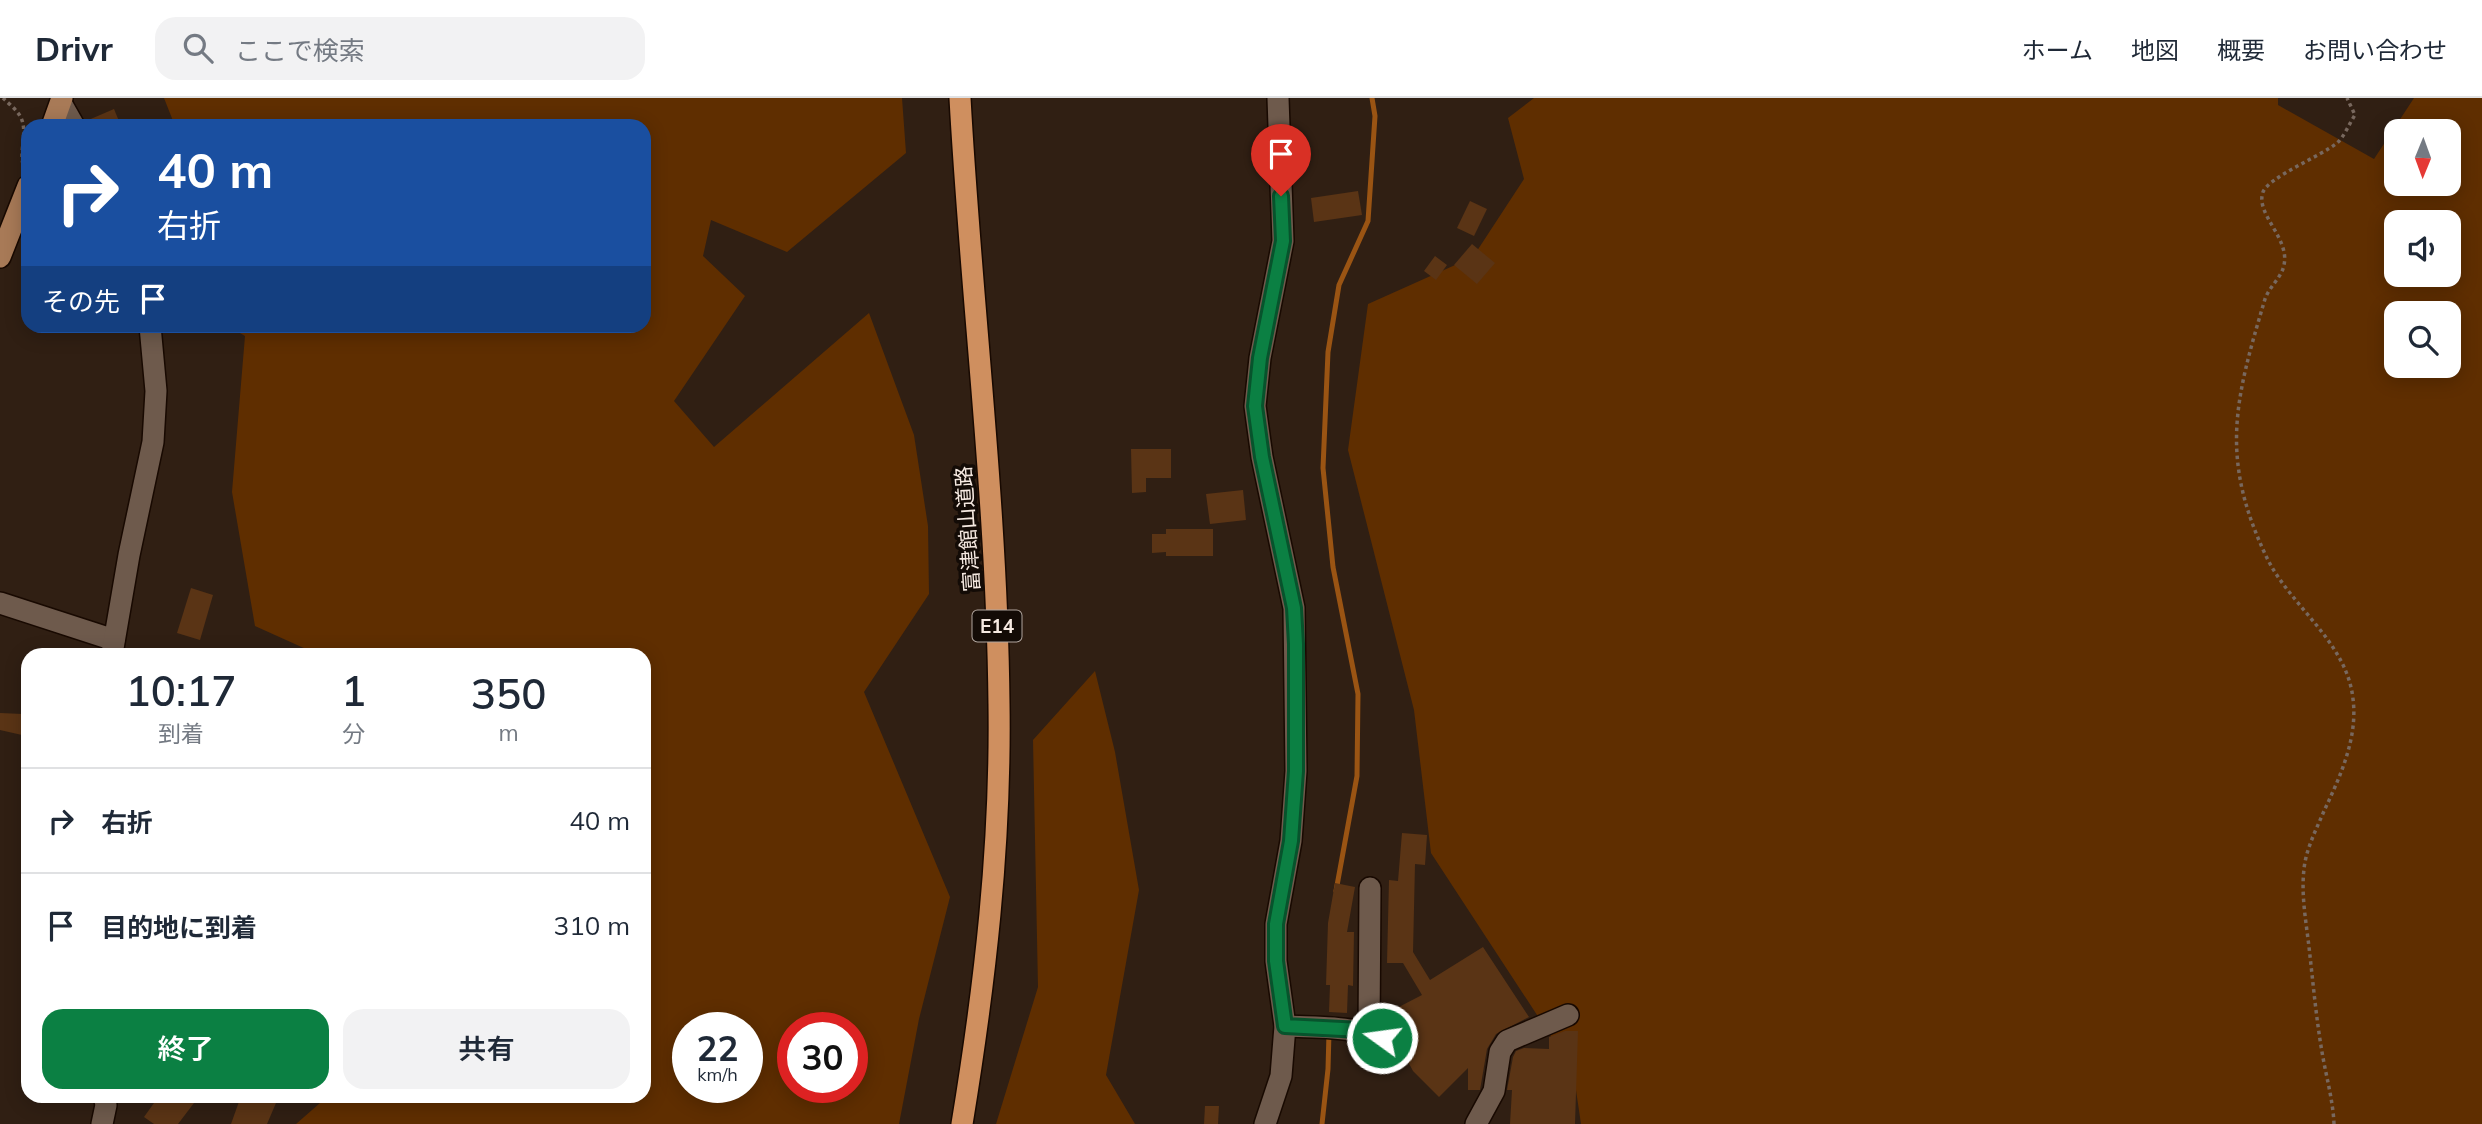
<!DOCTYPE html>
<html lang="ja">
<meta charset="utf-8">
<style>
body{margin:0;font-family:Mulish,"Noto Sans JP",sans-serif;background:#f2f2f3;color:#1f2937;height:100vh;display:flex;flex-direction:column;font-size:26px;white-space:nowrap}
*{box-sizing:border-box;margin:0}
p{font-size:23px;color:#747a83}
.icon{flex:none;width:38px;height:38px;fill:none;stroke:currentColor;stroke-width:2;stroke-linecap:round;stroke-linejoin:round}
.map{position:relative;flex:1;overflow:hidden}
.panel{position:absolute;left:21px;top:550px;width:630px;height:455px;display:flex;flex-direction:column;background:#fff;border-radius:21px;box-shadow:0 4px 18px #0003}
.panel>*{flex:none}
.guide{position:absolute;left:21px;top:21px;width:630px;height:214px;border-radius:21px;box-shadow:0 4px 18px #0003;background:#1a4fa0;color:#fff;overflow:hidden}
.needle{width:46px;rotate:181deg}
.fabs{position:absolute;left:2384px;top:21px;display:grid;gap:14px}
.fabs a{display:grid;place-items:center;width:77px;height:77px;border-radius:14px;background:#fff;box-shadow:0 4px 18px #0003;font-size:35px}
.speed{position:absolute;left:672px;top:914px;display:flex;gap:14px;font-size:35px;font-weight:700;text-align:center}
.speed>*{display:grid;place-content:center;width:91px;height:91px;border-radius:50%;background:#fff;box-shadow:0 4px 18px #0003;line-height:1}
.speed small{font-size:18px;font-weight:400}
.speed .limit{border:10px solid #d22;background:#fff;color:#111}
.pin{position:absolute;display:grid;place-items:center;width:60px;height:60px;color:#fff;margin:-72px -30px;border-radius:50% 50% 50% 0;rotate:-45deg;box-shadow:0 0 7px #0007}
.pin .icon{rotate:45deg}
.me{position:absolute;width:77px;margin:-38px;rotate:284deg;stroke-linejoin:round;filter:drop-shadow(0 0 5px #0008)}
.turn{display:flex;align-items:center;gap:24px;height:147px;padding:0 21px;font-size:32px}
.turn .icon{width:91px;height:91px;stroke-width:2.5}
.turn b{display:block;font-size:49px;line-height:60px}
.then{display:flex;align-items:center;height:66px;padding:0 21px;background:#0003;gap:14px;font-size:26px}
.eta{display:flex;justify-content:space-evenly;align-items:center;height:119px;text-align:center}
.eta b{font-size:42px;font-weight:600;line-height:49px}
.primary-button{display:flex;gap:14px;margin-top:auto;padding:14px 21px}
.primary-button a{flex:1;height:80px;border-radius:21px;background:#0b8043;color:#fff;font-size:28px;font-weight:600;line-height:80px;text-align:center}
.primary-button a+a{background:#f2f2f3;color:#1f2937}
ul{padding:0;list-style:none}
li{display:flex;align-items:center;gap:21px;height:105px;padding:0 21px;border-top:2px solid #e0e1e3}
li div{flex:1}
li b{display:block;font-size:26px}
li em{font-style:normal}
header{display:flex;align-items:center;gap:42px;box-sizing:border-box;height:98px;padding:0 35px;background:#fff;border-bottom:2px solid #e0e1e3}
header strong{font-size:33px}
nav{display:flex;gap:38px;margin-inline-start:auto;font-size:24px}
.search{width:490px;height:63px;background:#f2f2f3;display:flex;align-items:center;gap:18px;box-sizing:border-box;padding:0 24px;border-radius:21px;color:#747a83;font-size:26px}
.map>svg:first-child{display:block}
.green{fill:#5f2e00;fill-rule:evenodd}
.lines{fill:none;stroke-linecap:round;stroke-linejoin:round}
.stream{stroke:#9a5413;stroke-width:5}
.building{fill:#5a3415}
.minor-casing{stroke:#180901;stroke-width:24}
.major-casing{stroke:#180901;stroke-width:24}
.highway-casing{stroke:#180901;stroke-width:24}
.path{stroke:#78685e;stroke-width:3.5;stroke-dasharray:3.5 3.5;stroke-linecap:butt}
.minor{stroke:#6e5a4c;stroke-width:21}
.major{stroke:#a87a57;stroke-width:21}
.highway{stroke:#cf8f5f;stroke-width:21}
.route-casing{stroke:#07532c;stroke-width:18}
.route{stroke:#0b8043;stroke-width:12}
.labels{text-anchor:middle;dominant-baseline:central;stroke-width:7;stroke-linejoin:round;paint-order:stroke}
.shield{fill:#130b06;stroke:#b1a69f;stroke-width:2}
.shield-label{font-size:19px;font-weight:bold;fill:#f5e9e1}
.street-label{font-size:21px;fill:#f5e9e1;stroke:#130b06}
</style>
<header>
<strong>Drivr</strong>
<div class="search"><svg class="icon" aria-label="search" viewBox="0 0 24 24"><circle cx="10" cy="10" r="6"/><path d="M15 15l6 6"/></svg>ここで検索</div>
<nav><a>ホーム</a><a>地図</a><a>概要</a><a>お問い合わせ</a></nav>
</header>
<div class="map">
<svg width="2482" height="1026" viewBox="0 0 2482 1026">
<rect width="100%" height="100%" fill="#301f13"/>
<g class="green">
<path d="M164,0H902L906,55L787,154L711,122L703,158L745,198L674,303L714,349L869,215L914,337L928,428L929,496L864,594L950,799L919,921L899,1026H296L320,1005L321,998H644V556H317L255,528L232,394L245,238L228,228H644V28H175ZM688,929H747V989H688ZM793,929H852V989H793Z"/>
<path d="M1534,0H2278V7L2374,61L2414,0H2482V1026H1581L1573,972L1431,755L1414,612L1348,352L1368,206L1473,159L1524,81L1508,20ZM2396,33H2448V86H2396ZM2396,124H2448V177H2396ZM2396,215H2448V268H2396Z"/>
<path d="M1095,573L1115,654L1139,792L1106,977L1135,1026H996L1038,889L1033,642Z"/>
</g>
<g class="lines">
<g class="stream">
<path d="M1336,793L1357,678L1358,596L1333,469L1323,370L1328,254L1339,187L1368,123L1375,18L1372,0"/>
<path d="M1322,1026L1328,971L1329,935"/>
</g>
</g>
<g class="building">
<path d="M114,11L121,28H87L86,23Z"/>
<path d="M1358,93L1362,117L1314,124L1311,100Z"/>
<path d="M1470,103L1487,111L1474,138L1457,130Z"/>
<path d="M1472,146L1495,165L1477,186L1454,167Z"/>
<path d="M1435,158L1447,167L1436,182L1424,173Z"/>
<path d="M1131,351H1171V380H1146V394L1132,395Z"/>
<path d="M1243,392L1246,422L1210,426L1206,396Z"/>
<path d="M1166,431H1213V458H1166V454L1152,455V436H1166Z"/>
<path d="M191,490L213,497L200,542L177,535Z"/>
<path d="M0,615L23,616L22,637L0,632Z"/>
<path d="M1402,735L1427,737L1425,767L1415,766L1413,854L1430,882L1483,849L1529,919L1496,936L1487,951L1480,992H1468V970L1439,999L1413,973L1406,960L1411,945L1391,913L1422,897L1403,865H1387L1389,782L1398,783Z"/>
<path d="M1335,785L1355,789L1347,834H1354L1353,888L1348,887L1347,915L1329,914L1330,887H1326L1328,825Z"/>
<path d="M1565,933H1578L1575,1026H1510L1512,992H1507L1513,959L1516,953L1524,950L1549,951V939Z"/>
<path d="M159,998H183L194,1005L178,1026H154L144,1019Z"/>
<path d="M241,998H279L267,1026H231Z"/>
<path d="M1205,1008H1219L1218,1026H1204Z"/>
</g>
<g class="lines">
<g class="minor-casing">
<g id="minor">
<path d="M61,5L74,28"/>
<path d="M0,505L114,542"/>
<path d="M112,556L129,457L153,344L156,293L150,228"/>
<path d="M1285,928C1326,930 1363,926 1397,951"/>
<path d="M1369,935L1370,790"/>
<path d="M102,1026L106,1007L104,998"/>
<path d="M1265,1026L1281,978L1285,928L1276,863V826L1291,743L1296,673L1294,510L1262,359L1255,308L1260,260L1283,143L1278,0"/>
<path d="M1476,1026L1494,993L1500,954L1507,943L1568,917"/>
</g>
</g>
<g class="major-casing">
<g id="major">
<path d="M52,28L62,0"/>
<path d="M0,159L28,88"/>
</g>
</g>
<g class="highway-casing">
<path id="highway" d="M960,0C971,202 997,403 999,606C1001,748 985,886 962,1026"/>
</g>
<g class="path">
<path d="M3,0C8,5 16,11 20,18C29,33 18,53 24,70"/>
<path d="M2334,1026C2333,1002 2326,978 2322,954C2316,919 2313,884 2309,849C2306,823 2301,797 2304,771C2306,751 2316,732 2324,713C2340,679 2358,640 2353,601C2347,544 2291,509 2267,460C2219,360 2235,302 2265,201C2269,189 2282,179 2284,167C2290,140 2255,116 2263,94C2269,79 2321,58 2337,45C2344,39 2349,26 2355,17L2347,0"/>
</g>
<use href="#minor" class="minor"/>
<use href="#major" class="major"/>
<use href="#highway" class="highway"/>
</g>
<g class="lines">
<g class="route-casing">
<path id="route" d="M1281,98L1283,143L1260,260L1255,308L1262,359L1294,510L1296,546V673L1291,743L1276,826V863L1285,928L1361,932L1382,940"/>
</g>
<use href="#route" class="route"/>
</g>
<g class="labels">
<rect class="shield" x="972.5" y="512.5" width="49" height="31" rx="5"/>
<g class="shield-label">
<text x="997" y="528">E14</text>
</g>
<g class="street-label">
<text transform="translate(967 431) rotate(-94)">富津館山道路</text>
</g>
</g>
</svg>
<div class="fabs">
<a><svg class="needle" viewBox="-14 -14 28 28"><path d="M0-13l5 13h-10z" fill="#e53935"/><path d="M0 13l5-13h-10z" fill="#747a83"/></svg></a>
<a><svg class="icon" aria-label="sound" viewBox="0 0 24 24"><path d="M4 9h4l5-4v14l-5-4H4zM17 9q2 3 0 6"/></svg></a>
<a><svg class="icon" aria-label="search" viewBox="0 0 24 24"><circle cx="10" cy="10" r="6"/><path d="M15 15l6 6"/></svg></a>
</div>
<div class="speed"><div>22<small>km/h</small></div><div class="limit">30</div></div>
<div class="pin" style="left:1281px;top:98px;background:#d93025"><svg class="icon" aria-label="arrive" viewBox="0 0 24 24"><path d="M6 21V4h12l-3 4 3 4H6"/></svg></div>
<svg class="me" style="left:1382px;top:940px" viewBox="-20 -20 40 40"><circle r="17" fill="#0b8043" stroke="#fff" stroke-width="3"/><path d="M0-11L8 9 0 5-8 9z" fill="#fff"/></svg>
<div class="guide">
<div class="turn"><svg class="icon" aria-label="right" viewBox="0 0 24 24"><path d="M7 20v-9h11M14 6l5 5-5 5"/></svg><div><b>40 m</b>右折</div></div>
<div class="then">その先<svg class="icon" aria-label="arrive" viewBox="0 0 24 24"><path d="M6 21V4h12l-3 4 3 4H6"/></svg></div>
</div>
<section class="panel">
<div class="eta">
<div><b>10:17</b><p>到着</p></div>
<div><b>1</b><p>分</p></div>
<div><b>350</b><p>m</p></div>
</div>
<ul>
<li><svg class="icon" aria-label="right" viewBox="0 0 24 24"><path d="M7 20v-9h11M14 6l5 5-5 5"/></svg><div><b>右折</b></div><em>40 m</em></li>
<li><svg class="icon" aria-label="arrive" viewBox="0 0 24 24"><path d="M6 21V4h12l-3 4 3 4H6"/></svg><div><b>目的地に到着</b></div><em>310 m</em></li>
</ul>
<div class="primary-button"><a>終了</a><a>共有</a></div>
</section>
</div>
